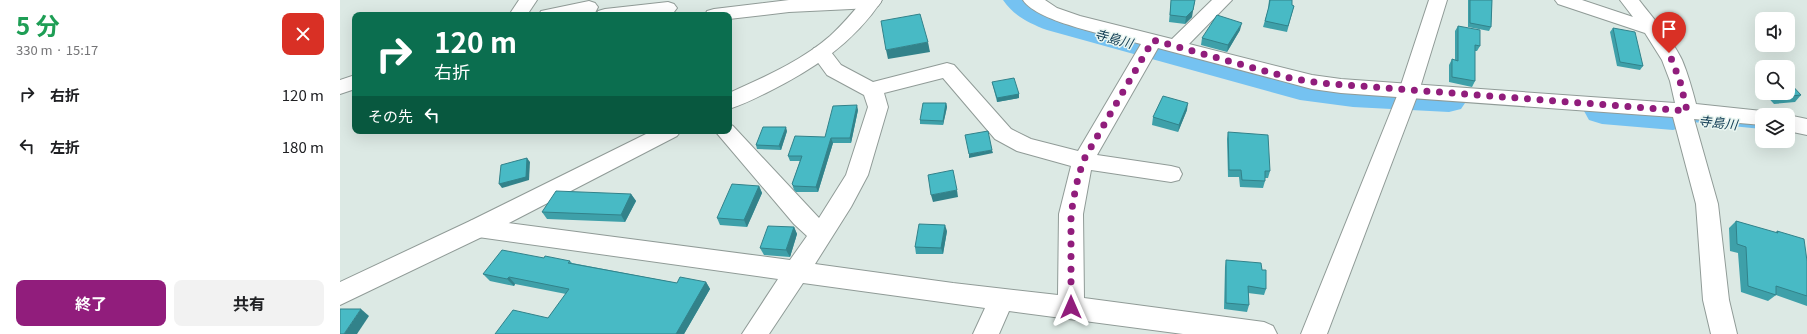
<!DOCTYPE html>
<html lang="ja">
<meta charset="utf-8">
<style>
body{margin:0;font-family:Georgia,"Noto Sans JP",serif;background:#f2f2f2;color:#202124;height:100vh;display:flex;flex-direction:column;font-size:15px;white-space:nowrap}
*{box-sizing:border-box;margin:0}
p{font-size:13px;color:#757577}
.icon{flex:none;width:22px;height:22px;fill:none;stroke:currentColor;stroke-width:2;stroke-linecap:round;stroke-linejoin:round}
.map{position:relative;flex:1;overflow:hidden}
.sheet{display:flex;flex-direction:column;background:#fff;width:340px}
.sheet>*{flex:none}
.guide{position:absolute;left:12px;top:12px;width:380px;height:122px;border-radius:8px;box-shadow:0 4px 16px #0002;background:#0b6e4f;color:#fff;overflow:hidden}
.buttons{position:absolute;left:1415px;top:12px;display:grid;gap:8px}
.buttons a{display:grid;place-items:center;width:40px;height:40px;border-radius:8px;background:#fff;box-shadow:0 4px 16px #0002;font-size:20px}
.pin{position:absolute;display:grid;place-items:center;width:34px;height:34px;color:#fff;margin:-41px -17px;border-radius:50% 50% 50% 0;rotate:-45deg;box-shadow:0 0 4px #0007}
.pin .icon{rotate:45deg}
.me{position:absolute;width:44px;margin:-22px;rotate:0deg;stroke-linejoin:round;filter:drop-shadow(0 0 3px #0008)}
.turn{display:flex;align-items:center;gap:14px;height:84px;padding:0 16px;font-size:18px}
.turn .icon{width:52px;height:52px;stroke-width:2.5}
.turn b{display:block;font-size:28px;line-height:34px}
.then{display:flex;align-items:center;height:38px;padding:0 16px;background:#0003;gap:8px;font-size:15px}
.round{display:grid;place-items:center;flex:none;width:42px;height:42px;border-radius:8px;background:#f2f2f2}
.overview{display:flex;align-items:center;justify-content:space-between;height:68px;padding:0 16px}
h1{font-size:24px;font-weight:700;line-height:30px;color:#1e9e55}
.action{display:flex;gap:8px;margin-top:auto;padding:8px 16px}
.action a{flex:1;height:46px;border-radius:8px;background:#911d7c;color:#fff;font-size:16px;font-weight:700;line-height:46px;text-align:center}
.action a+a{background:#f2f2f2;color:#202124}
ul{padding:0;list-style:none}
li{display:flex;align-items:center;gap:12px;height:52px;padding:0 16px}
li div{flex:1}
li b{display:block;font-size:15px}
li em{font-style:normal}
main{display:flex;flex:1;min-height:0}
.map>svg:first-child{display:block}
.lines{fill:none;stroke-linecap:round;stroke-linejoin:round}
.stream{stroke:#75c2f1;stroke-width:6}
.river{fill:#75c2f1;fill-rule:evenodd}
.minor-casing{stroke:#909b97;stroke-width:2}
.tertiary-casing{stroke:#909b97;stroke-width:2}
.minor{fill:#fff;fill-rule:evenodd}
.tertiary{fill:#fff;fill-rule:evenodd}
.wall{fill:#3ea0a9}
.shaded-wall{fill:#32828a}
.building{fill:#48bac5;stroke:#32828a}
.route{stroke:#911d7c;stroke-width:7;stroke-dasharray:0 12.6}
.labels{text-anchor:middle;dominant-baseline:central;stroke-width:3;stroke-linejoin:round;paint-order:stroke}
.water-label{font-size:13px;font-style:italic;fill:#0f3b53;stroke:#eaf6f1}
</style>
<main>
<section class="sheet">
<div class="overview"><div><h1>5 分</h1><p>330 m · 15:17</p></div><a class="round" style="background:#d93025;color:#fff"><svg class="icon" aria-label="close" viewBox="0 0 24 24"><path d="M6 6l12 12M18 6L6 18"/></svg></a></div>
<ul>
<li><svg class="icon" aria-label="right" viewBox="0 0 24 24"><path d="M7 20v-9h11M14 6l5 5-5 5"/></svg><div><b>右折</b></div><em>120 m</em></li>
<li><svg class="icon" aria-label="left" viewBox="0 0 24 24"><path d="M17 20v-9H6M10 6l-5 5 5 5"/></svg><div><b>左折</b></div><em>180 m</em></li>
</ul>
<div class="action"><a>終了</a><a>共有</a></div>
</section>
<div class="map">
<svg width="1467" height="334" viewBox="0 0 1467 334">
<rect width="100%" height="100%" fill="#dce9e4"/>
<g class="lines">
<path class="stream" d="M1333,117L1422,126"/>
<g class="river">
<path d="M663,0H699L707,7L729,16L960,76L1013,83L1109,88L1121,91L1127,100L1121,109L1109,112L1013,107L960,100L707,30C689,23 674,16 663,0Z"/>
<path d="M1262,98L1333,104L1346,108L1351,117L1346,126L1333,130L1262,124L1249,120L1244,111L1249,102Z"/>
</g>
<g class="minor-casing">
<g id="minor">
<path d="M179,0H197L187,15H169Z"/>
<path d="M449,0H540L541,2L538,6L532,8L449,12L389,19V15H365L367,11L374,9Z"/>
<path d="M683,0H705L717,8L740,16L832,39L872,0H892L849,44L972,75L1001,79L1335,103L1330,81L1322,60L1305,33L1218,4L1215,0H1242L1293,17L1280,0H1299C1312,17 1333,40 1342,60C1348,74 1352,89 1356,104L1422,111L1429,113L1431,115H1422V125L1354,119L1378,204L1389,300L1397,334H1371L1363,300L1356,204L1333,117L1001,93L972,89L818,48L757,155L831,166L839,168L842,174L839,180L831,182L751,170L743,214L744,298L924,322L933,326L937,334H843L669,311L659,334H633L645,308L463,283L429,334H402L438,279L138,237L130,235L126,228L130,221L138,219L450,260L467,236L454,224L375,131H389V124L393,126L479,218L506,175L528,107L524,95L487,75L471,53L474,48L481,47L488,48L501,65L533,82L607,63L614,65L671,129L691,139L738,151L801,44C774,36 698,23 683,0ZM603,78L655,139L677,151L731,166L719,214L718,295L613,283L475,264L511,207L528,175L548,107L544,93Z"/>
<path d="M249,1L255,3L258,7L254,15H199L201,11Z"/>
<path d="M328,2L334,4L337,8L334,12L317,15H256L258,11L265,9Z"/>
<path d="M15,75V89L0,94V80Z"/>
<path d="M1448,115L1467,119V135L1448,131Z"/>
</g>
</g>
<g class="tertiary-casing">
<g id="tertiary">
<path d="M523,0H542C513,44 472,70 426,93C414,99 402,105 389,109V93C424,77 460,62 490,36C502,25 513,12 523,0Z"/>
<path d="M1089,0H1107L1079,91L987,334H961L1059,91Z"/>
<path d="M312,131H341L337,136L146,235L0,305V282L130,221Z"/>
</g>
</g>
<use href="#minor" class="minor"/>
<use href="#tertiary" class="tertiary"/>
</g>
<g class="wall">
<path d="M831,0L852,17L845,24L829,22Z"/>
<path d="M929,0H952V5L954,6L947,32L923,27L928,10Z"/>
<path d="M1128,0H1152L1151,27L1149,31L1128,27Z"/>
<path d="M1118,26L1140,46L1137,51H1135V81L1132,87L1109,82V65L1112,59L1115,60V31Z"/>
<path d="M1273,28L1303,66L1300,70L1277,66L1270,32Z"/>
<path d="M900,30L887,52L861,45L862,38Z"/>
<path d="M1422,78V91L1415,85Z"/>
<path d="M652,82L679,94V98L657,102Z"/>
<path d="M1424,93H1448L1461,95L1455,102L1434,104Z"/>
<path d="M606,103L607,107L603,125L580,124V120Z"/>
<path d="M518,110L511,143H493L478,192H456L454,190L452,184L460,161H450L448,156L485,137Z"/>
<path d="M847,110L838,132L812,125L813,117Z"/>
<path d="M447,131L441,150L417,149L416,145Z"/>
<path d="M888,132L930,171L928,178H925V181L923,188L900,187L899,177H888L887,139Z"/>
<path d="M419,186L422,193L407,227L380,225L377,218Z"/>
<path d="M291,194L296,201L285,222L207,219L202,212Z"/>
<path d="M1396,221L1435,233L1437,231L1467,261V306L1436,295L1428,301L1401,292L1398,253L1390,251L1389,228Z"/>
<path d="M454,227L457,234L450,257L424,255L420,248Z"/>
<path d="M607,231L603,254H576L575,247Z"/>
<path d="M204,258L230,261L232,263L337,283L366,282L370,289L344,334H155L208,318L226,294L175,284L174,286L150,281L143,274Z"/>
<path d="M886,260L922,270L926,289L924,295L908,293L909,305L907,312L884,309L885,267Z"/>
</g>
<g class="shaded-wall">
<path d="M855,0L852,17L845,24L846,17Z"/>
<path d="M902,23L900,30L887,52L888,45Z"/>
<path d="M588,42L590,52L548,59L546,50Z"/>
<path d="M679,94V98L657,102V98Z"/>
<path d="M606,103L607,107L603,125V121Z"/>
<path d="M848,103L847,110L838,132L839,125Z"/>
<path d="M517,105L518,110L511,143L510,138Z"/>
<path d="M446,127L447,131L441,150L439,146Z"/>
<path d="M491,138L493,143L478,192L476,187Z"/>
<path d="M652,150L653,153L629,158V154Z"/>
<path d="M187,158L190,162L189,180L162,188L159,184Z"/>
<path d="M419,186L422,193L407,227L404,220Z"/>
<path d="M617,190L618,197L593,202L591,195Z"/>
<path d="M291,194L296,201L285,222L281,215Z"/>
<path d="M605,225L607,231L603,254L601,248Z"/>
<path d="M454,227L457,234L450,257L446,250Z"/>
<path d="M169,277L175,284L174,286L167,279Z"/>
<path d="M366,282L370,289L344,334H336Z"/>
<path d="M21,309L29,316L17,334H4Z"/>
</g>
<g class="building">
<path d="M831,0H855L853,10L846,17L830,15Z"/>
<path d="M930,0H952V5L954,6L948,26L925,21L929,6Z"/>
<path d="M1130,0H1152L1151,27L1130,23Z"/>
<path d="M110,13L109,15H95Z"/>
<path d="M580,14L588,42L546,50L541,21Z"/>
<path d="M877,15L902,23L888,45L862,38Z"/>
<path d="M1118,26L1140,30V46L1135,45V81L1112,77V59L1118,61Z"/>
<path d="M1273,28L1295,32L1303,66L1280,62Z"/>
<path d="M674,78L679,94L657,98L652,82Z"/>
<path d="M1448,81L1461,95L1441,97L1437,93H1448Z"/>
<path d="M823,96L848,103L839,125L813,117Z"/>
<path d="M583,103H606L603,121L580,120Z"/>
<path d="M517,105L510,138H491L476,187L454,186L452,184L462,156H448L455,136L485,137L493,106Z"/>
<path d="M423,127H446L439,146L416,145Z"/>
<path d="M648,131L652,150L629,154L625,135Z"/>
<path d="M888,132L928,135L930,171H925V181L902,180L901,170H889Z"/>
<path d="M187,158L186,177L159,184L161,165Z"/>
<path d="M613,170L617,190L591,195L588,175Z"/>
<path d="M392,184L419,186L404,220L377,218Z"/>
<path d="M216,191L291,194L281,215L202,212Z"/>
<path d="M1396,221L1438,233L1437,231L1464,239L1467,261V296L1436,286V295L1408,286L1406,247L1397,244Z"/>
<path d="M579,224L605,225L601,248L575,247Z"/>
<path d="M428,226L454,227L446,250L420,248Z"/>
<path d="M162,250L204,258L205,256L230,261L228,263L337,283L340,277L366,282L336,334H155L173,310L208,318L229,289L169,277L167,279L143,274Z"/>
<path d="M886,260L921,263L922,270H926V289L908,286L909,305L886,303Z"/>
<path d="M0,309H21L4,334H0Z"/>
</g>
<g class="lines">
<path class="route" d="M731,307V214L736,186L743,161L813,40L950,78L980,83L1347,111L1340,81L1329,53"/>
</g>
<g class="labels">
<g class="water-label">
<text transform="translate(774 38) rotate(15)">寺島川</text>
<text transform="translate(1378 122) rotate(6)">寺島川</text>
</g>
</g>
</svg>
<div class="buttons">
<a><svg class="icon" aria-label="sound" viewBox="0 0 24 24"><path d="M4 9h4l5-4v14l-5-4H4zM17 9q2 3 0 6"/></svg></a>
<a><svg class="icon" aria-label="search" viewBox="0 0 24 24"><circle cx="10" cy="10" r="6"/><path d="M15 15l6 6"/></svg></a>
<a><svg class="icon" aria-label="layers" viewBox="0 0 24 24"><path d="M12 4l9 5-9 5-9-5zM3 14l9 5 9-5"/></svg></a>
</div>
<div class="pin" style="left:1329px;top:53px;background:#d93025"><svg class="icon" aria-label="arrive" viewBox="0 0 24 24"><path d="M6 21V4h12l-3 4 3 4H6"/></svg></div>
<svg class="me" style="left:731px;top:307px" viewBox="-20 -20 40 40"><path d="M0-17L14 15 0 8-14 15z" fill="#911d7c" stroke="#fff" stroke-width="4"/></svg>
<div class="guide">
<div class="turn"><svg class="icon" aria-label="right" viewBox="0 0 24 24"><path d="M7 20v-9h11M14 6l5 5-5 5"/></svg><div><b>120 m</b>右折</div></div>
<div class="then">その先<svg class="icon" aria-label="left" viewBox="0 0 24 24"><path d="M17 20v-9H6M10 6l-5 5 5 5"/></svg></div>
</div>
</div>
</main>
